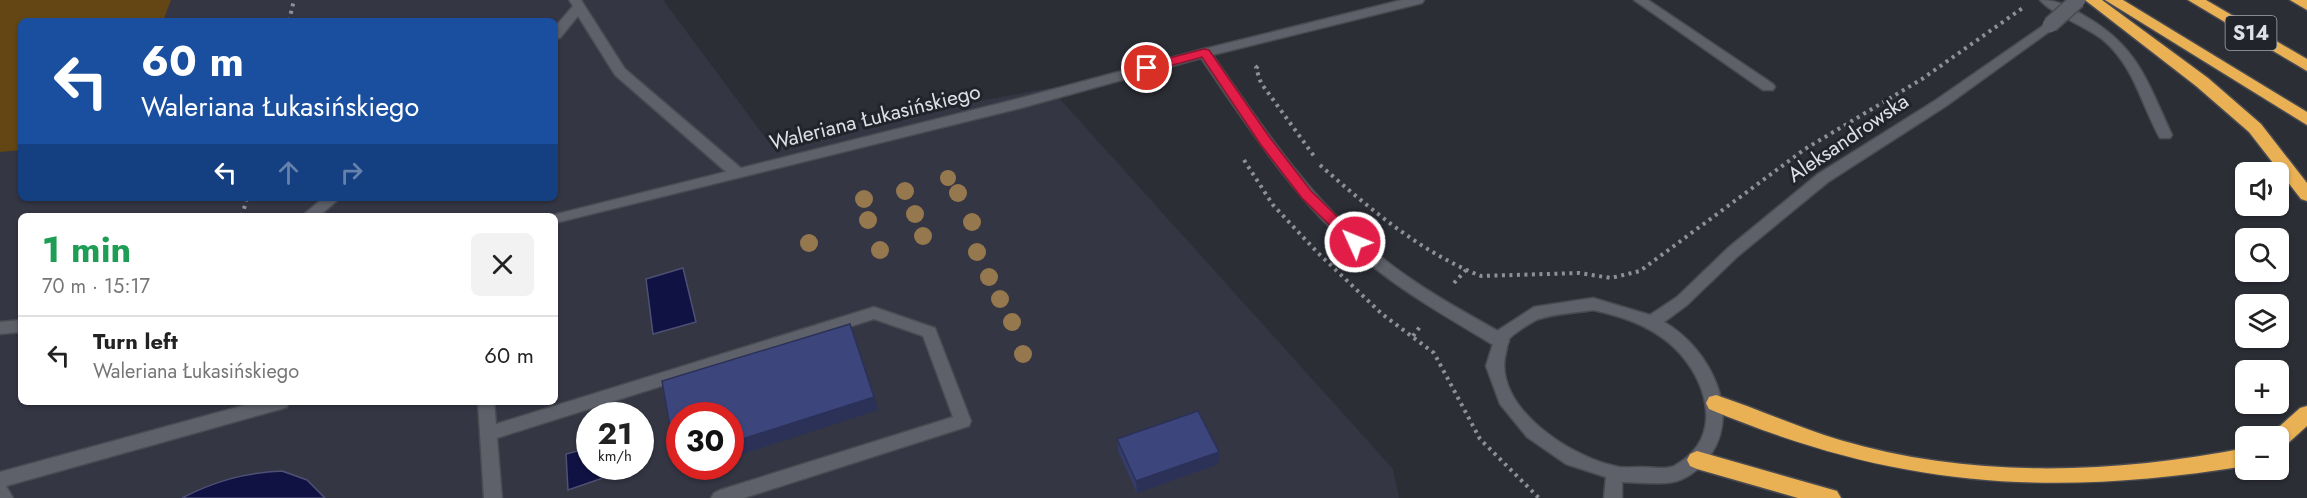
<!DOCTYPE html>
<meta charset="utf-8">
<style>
body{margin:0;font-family:Jost,sans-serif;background:#f2f2f2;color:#222;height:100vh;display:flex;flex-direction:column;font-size:22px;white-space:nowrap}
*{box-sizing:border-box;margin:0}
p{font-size:20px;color:#767676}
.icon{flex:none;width:33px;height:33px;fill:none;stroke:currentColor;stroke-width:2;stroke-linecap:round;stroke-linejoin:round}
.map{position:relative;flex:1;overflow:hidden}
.drawer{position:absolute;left:18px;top:213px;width:540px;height:192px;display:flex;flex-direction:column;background:#fff;border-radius:9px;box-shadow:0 2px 4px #0004}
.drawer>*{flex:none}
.banner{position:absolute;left:18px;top:18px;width:540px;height:183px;border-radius:9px;box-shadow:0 2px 4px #0004;background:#1a4fa0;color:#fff;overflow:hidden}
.buttons{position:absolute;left:2235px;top:162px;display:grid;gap:12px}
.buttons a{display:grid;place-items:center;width:54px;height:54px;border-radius:9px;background:#fff;box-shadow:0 2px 4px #0004;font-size:30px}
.speed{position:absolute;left:576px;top:402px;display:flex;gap:12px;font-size:30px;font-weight:700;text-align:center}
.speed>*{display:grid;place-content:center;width:78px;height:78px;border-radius:50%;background:#fff;box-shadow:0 2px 4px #0004;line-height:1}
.speed small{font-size:15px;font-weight:400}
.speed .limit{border:9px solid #d22;background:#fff;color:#111}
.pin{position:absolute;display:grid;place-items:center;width:51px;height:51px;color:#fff;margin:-26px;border:3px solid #fff;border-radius:50%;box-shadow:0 2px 6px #0007}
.me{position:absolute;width:66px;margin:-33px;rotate:314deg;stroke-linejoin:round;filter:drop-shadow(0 0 4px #0008)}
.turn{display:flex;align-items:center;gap:21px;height:126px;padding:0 24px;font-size:27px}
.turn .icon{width:78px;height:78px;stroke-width:2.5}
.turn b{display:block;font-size:42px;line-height:51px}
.lanes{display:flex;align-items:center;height:57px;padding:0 24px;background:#0003;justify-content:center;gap:30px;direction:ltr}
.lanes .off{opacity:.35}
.round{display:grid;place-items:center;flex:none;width:63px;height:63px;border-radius:9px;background:#f2f2f2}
.overview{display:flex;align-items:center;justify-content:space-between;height:102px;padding:0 24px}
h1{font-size:36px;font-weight:700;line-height:45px;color:#1e9e55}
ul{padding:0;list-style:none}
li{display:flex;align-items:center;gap:18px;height:78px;padding:0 24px;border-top:2px solid #e0e0e0}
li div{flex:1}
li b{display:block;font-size:22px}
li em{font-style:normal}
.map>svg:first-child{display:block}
.built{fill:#343644;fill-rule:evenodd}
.green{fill:#634613}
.water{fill:#101243;stroke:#4e5074;stroke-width:1.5}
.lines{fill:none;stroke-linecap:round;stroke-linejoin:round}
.service-casing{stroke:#494b51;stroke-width:3}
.minor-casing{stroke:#494b51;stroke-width:3}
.secondary-casing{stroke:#494b51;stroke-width:3}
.motorway-casing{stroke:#494b51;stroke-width:3}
.path{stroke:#8e9096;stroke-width:4;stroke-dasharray:3 4.5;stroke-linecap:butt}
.service{fill:#5e616a;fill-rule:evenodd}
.minor{fill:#5e616a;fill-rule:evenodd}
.secondary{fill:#5e616a;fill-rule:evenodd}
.motorway{fill:#e9b054;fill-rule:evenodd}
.secondary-bridge-casing{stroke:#494b51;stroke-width:18;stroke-linecap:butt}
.secondary-bridge{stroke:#5e616a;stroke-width:15}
.tree{fill:#96784e}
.wall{fill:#343c6b}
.shaded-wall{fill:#2b3157}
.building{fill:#3d467c;stroke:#2b3157;stroke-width:1.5}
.route{fill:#e11d48;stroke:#92132f;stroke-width:1.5}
.labels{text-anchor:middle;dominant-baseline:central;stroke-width:6;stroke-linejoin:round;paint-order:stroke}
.shield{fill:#22242c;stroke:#a6a8ae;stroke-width:1.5}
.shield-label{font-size:20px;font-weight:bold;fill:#dfe0e6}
.street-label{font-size:21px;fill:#dfe0e6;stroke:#22242c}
</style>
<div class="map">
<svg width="2307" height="498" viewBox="0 0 2307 498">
<rect width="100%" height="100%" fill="#2c2e36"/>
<path class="built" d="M0,0H663L767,140L1050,88L1393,469L1399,498H0ZM21,21H555V198H21ZM21,216H555V402H21ZM590,416H640V466H590ZM680,416H730V466H680Z"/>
<path class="green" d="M0,0H171L163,21H21V150L0,152Z"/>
<g class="water">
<path d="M683,268L696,322L653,334L646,279Z"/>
<path d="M589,448L590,466L635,467L568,490L566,454Z"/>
<path d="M282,471L307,480L325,498H182C215,481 244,473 282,471Z"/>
</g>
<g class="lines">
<g class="service-casing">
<g id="service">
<path d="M569,0H581L625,69L742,169L744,173L742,177H732L615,75L578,16L560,38L555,39V27L573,6Z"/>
<path d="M1402,0H1424L1422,3L1204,57L1198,53L1204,49Z"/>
<path d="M1634,0H1648L1773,84L1775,87L1773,90H1763Z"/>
<path d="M2040,0C2057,0 2068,6 2083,15C2138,46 2147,81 2172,135L2170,138H2160C2141,104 2134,65 2102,39C2085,26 2052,14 2040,0Z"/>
<path d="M323,198H340L319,216H302Z"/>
<path d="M874,307L935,328L971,421L969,426L744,498H711L714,493L720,490L953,417L923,336L874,319L497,438L502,498H484L478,402H494L496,424Z"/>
<path d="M256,402H289L287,407L281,409L6,486L13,498H0V472Z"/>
</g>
</g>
<g class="minor-casing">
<g id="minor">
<path d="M1204,49L1209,50C1259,122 1308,197 1376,253C1416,286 1462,311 1507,336L1509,341L1507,346H1495C1451,319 1405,294 1365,260C1298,204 1250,130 1201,58L1021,108L555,223V216H549L1021,98Z"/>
<path d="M21,320V332L0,334V322Z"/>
</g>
</g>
<g class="secondary-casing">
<path id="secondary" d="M2050,21L2054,22V28L1946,106L1828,182L1738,256L1687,305L1664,322C1710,348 1746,418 1704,463C1697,471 1684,480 1673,482C1657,485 1638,482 1622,482V498H1604L1606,477L1566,464L1527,437L1500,404L1486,366L1497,331L1534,307L1593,298L1650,315L1677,297L1728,248L1818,174L1936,100ZM1593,310C1620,316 1646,324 1668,342C1706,373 1728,438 1674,466C1665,470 1652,467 1642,467C1635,467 1627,468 1619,467C1573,459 1491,407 1506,352C1507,349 1507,342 1509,339C1512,335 1534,320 1539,319C1556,313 1576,313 1593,310Z"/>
</g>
<g class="motorway-casing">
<g id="motorway">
<path d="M2085,0H2102L2208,78L2261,124L2307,183V201L2301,199L2249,132L2196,86Z"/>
<path d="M2105,0H2123L2307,112V125Z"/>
<path d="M2188,0H2206L2307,59V71Z"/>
<path d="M2290,0H2307V10Z"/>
<path d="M1716,395C1758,409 1797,427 1840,440C1972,479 2112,474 2246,448V466C2047,498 1895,487 1709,409L1706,403L1709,397Z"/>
<path d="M2307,406V426L2285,446L2278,449V436H2270L2271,434L2300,408Z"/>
<path d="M1697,451L1837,491L1841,498H1798L1697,469L1690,466L1687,460L1690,454Z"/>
</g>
</g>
<g class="path">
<path d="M289,21L294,0"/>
<path d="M1258,66L1256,68L1261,83L1314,156"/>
<path d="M1244,160L1273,205L1318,253L1382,314L1434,353L1480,439L1539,498"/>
<path d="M1320,165C1369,208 1420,252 1481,276L1579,273L1611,278L1640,271L1805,149L1922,79L2024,7"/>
<path d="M242,216L247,198"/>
<path d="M1454,283L1466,270"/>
<path d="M1413,336L1422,324"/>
</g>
<use href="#service" class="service"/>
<use href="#minor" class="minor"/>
<use href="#secondary" class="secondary"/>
<use href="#motorway" class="motorway"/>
<g class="secondary-bridge-casing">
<path id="secondary-bridge" d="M2050,25L2078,0"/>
</g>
<use href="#secondary-bridge" class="secondary-bridge"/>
</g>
<g class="tree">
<circle cx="948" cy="178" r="8"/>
<circle cx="905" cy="191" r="9"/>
<circle cx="958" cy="193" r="9"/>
<circle cx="864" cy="199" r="9"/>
<circle cx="915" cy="214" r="9"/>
<circle cx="868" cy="220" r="9"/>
<circle cx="972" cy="222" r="9"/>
<circle cx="923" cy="236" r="9"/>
<circle cx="809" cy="243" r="9"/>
<circle cx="880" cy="250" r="9"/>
<circle cx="977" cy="252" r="9"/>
<circle cx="989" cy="277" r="9"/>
<circle cx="1000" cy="299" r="9"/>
<circle cx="1012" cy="322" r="9"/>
<circle cx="1023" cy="354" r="9"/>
</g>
<path class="wall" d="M1117,439L1219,452L1218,464L1137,493L1118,451Z"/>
<g class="shaded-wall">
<path d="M874,397L878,410L730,458V443Z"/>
<path d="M1219,452L1218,464L1137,493L1136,481Z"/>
<path d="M680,466H703L683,473Z"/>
</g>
<g class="building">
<path d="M850,324L874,397L730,443V416H680V460L676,461L662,381Z"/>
<path d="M1198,411L1219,452L1136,481L1117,439Z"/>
</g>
<path class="route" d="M1204,49L1209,50L1270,138L1311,191L1359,238V245H1350L1302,198L1261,145L1202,57L1147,72L1141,68L1143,65Z"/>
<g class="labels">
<rect class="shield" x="2225.5" y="16" width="51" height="34" rx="4.5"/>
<g class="shield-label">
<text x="2251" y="33">S14</text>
</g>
<g class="street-label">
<text transform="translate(875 117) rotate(-14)">Waleriana Łukasińskiego</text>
<text transform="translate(1848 138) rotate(-34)">Aleksandrowska</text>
</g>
</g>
</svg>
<div class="buttons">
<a><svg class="icon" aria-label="sound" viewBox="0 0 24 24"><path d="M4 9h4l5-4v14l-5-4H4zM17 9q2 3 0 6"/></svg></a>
<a><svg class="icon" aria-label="search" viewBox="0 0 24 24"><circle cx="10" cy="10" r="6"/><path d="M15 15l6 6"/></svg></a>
<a><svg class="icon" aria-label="layers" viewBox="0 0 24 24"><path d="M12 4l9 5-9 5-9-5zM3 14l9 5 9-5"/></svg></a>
<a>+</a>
<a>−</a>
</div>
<div class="speed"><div>21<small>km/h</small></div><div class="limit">30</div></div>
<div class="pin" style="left:1147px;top:68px;background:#d93025"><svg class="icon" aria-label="arrive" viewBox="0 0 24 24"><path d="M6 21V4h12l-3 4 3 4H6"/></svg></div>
<svg class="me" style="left:1355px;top:242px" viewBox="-20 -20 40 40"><circle r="17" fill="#e11d48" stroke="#fff" stroke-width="3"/><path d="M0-11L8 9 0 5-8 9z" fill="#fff"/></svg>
<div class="banner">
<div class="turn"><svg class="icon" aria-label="left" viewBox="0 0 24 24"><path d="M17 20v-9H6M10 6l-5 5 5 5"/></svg><div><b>60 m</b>Waleriana Łukasińskiego</div></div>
<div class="lanes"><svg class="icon" aria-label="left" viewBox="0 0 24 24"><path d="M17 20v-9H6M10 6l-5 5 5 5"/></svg><svg class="icon off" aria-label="ahead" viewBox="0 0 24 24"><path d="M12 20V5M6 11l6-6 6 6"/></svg><svg class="icon off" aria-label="right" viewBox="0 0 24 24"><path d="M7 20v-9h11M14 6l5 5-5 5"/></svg></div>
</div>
<section class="drawer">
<div class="overview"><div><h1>1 min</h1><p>70 m · 15:17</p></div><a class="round"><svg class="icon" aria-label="close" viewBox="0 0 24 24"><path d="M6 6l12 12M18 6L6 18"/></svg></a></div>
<ul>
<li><svg class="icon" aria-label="left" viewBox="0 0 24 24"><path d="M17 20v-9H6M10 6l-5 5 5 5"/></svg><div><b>Turn left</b><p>Waleriana Łukasińskiego</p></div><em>60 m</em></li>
</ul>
</section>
</div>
